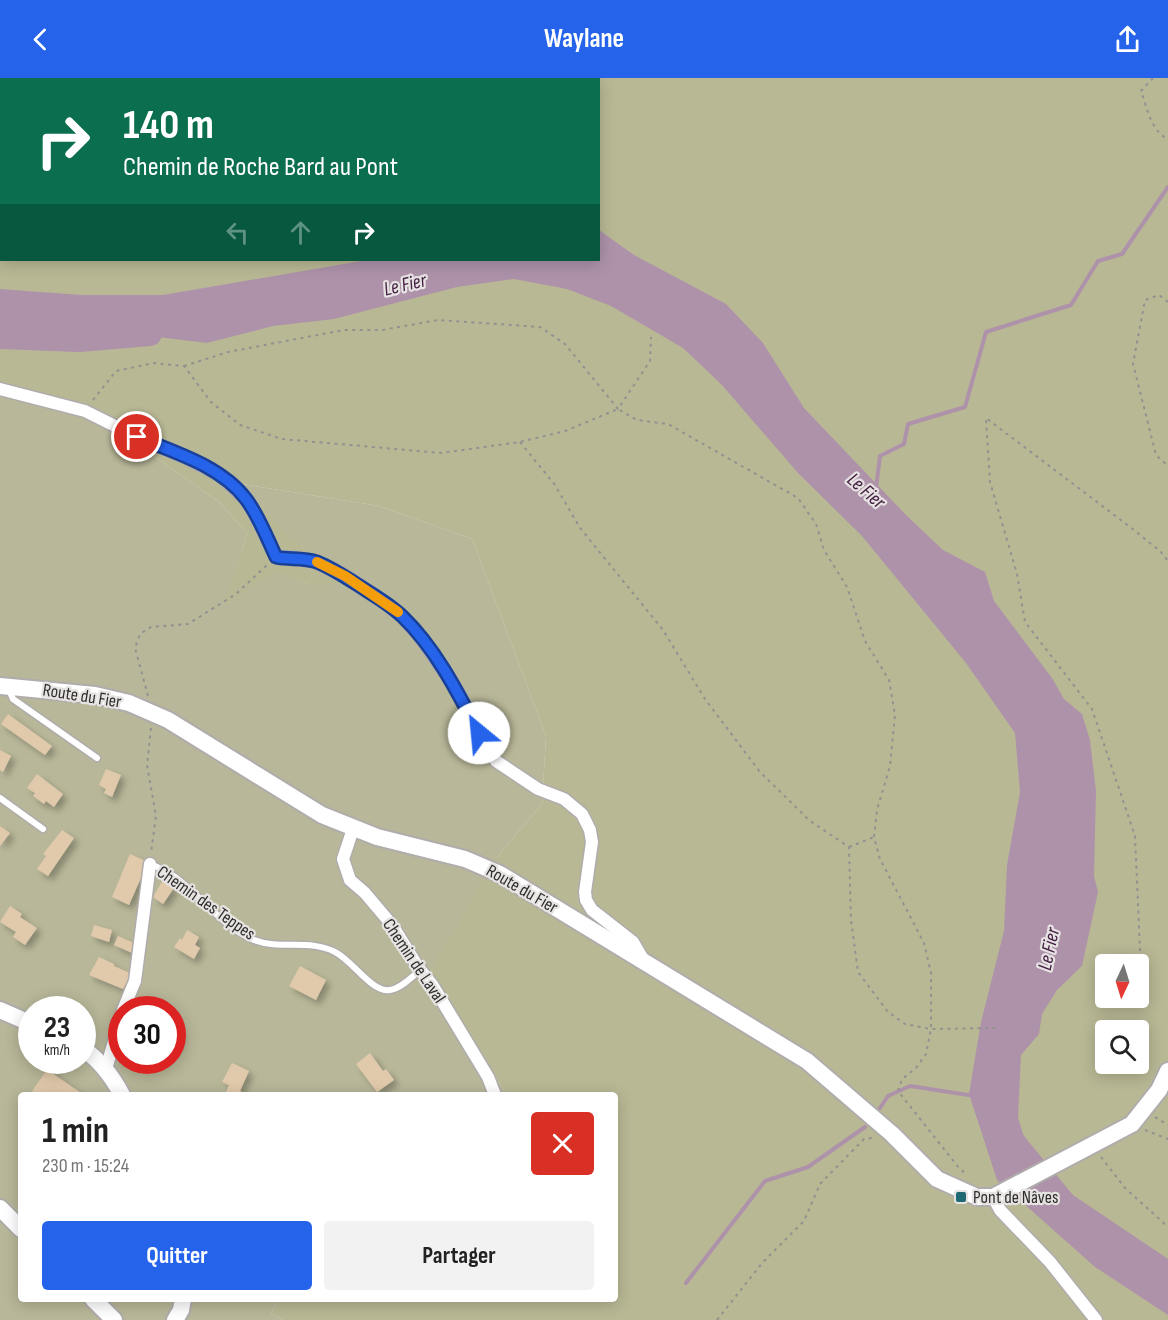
<!DOCTYPE html>
<html lang="fr">
<meta charset="utf-8">
<style>
body{margin:0;font-family:"Sofia Sans Condensed",sans-serif;background:#f2f2f2;color:#222;height:100vh;display:flex;flex-direction:column;font-size:22px;white-space:nowrap}
*{box-sizing:border-box;margin:0}
p{font-size:20px;color:#767676}
.icon{flex:none;width:33px;height:33px;fill:none;stroke:currentColor;stroke-width:2;stroke-linecap:round;stroke-linejoin:round}
.map{position:relative;flex:1;overflow:hidden}
.sheet{position:absolute;left:18px;top:1014px;width:600px;height:210px;display:flex;flex-direction:column;background:#fff;border-radius:6px;box-shadow:0 3px 15px #0003}
.sheet>*{flex:none}
.guide{position:absolute;left:0px;top:0px;width:600px;height:183px;box-shadow:0 3px 15px #0003;background:#0b6e4f;color:#fff;overflow:hidden}
.needle{width:39px;rotate:184deg}
.tools{position:absolute;left:1095px;top:876px;display:grid;gap:12px}
.tools a{display:grid;place-items:center;width:54px;height:54px;border-radius:6px;background:#fff;box-shadow:0 3px 15px #0003;font-size:30px}
.speed{position:absolute;left:18px;top:918px;display:flex;gap:12px;font-size:30px;font-weight:700;text-align:center}
.speed>*{display:grid;place-content:center;width:78px;height:78px;border-radius:50%;background:#fff;box-shadow:0 3px 15px #0003;line-height:1}
.speed small{font-size:15px;font-weight:400}
.speed .limit{border:9px solid #d22;background:#fff;color:#111}
.pin{position:absolute;display:grid;place-items:center;width:51px;height:51px;color:#fff;margin:-26px;border:3px solid #fff;border-radius:50%;box-shadow:0 2px 6px #0007}
.me{position:absolute;width:66px;margin:-33px;rotate:332deg;stroke-linejoin:round;filter:drop-shadow(0 0 4px #0008)}
.turn{display:flex;align-items:center;gap:21px;height:126px;padding:0 24px;font-size:27px}
.turn .icon{width:78px;height:78px;stroke-width:2.5}
.turn b{display:block;font-size:42px;line-height:51px}
.lanes{display:flex;align-items:center;height:57px;padding:0 24px;background:#0003;justify-content:center;gap:30px;direction:ltr}
.lanes .off{opacity:.35}
.round{display:grid;place-items:center;flex:none;width:63px;height:63px;border-radius:6px;background:#f2f2f2}
.overview{display:flex;align-items:center;justify-content:space-between;height:102px;padding:0 24px}
h1{font-size:36px;font-weight:700;line-height:45px}
.button{display:flex;gap:12px;margin-top:auto;padding:12px 24px}
.button a{flex:1;height:69px;border-radius:6px;background:#2563eb;color:#fff;font-size:24px;font-weight:700;line-height:69px;text-align:center}
.button a+a{background:#f2f2f2;color:#222}
header{display:flex;justify-content:space-between;align-items:center;height:78px;padding:0 24px;background:#2563eb;color:#fff;font-size:27px;font-weight:700}
.map>svg:first-child{display:block}
.green{fill:#b8b799;fill-rule:evenodd}
.forest{fill:#b9b895;fill-rule:evenodd}
.water{fill:#ae92aa}
.lines{fill:none;stroke-linecap:round;stroke-linejoin:round}
.stream{stroke:#ae92aa;stroke-width:4}
.river{stroke:#ae92aa;stroke-width:24}
.building{fill:#e1c9ab;filter:url(#shadow)}
.service-casing{stroke:#afacab;stroke-width:9}
.minor-casing{stroke:#afacab;stroke-width:15}
.secondary-casing{stroke:#afacab;stroke-width:20}
.path{stroke:#939190;stroke-width:2;stroke-dasharray:3 4.5;stroke-linecap:butt}
.service{stroke:#fff;stroke-width:6}
.minor{stroke:#fff;stroke-width:12}
.secondary{stroke:#fff;stroke-width:16}
.route-casing{stroke:#184099;stroke-width:15}
.route{stroke:#2563eb;stroke-width:10}
.slow{stroke:#f59e0b;stroke-width:10}
.poi-dot{fill:#1f6973;stroke:#e6e3e2;stroke-width:2}
.labels{text-anchor:middle;dominant-baseline:central;stroke-width:4.5;stroke-linejoin:round;paint-order:stroke}
.street-label{font-size:18px;fill:#2f2e2d;stroke:#e6e3e2}
.poi-label{font-size:18px;fill:#2f2e2d;stroke:#e6e3e2;text-anchor:start}
.water-label{font-size:20px;font-style:italic;fill:#462044;stroke:#e6e3e2}
</style>
<header><svg class="icon" aria-label="back" viewBox="0 0 24 24"><path d="M15 5l-7 7 7 7"/></svg>Waylane<svg class="icon" aria-label="share" viewBox="0 0 24 24"><path d="M12 15V3M7 8l5-5 5 5M5 13v7h14v-7"/></svg></header>
<div class="map">
<svg width="1168" height="1242" viewBox="0 0 1168 1242">
<defs>
<filter id="shadow"><feDropShadow dx="4.5" dy="4.5" stdDeviation="3" flood-color="#0004"/></filter>
</defs>
<rect width="100%" height="100%" fill="#e6e3e2"/>
<g class="green">
<path d="M0,0H486V1L2,2L0,148Z"/>
<path d="M0,305L77,324L219,424L247,455L226,527L275,492L311,507L235,405L379,428L472,461L546,658L542,726L497,779L463,948L507,1017H21V1221H278L271,1236L283,1242H0ZM32,932H82V982H32ZM122,932H172V982H122Z"/>
</g>
<path class="forest" d="M486,0H1168V1242H283L271,1236L278,1221H500L511,1223L515,1221H615V1017H507L429,894L497,779L542,726L546,658L472,461L379,428L236,405L340,506L311,507L275,493L225,528L247,455L219,424L77,324L0,305V148L1,145L2,182H598V2ZM1106,886H1138V920H1106ZM1106,952H1138V986H1106Z"/>
<path class="water" d="M599,152L634,177L726,226L763,265L804,330L907,438L943,472L985,494L994,523L1052,600L1064,621L1082,636L1090,662L1096,713L1094,798L1098,814L1082,888L1057,912L1042,936L1039,956L1021,977L1018,1039L1023,1056L1028,1063L1073,1117L1168,1181V1237L1095,1189L997,1102L969,1016L981,944L1004,853L1007,787L1020,714L1015,655L966,585L862,458L798,395L722,307L683,270L611,228L567,211L514,201L457,209L334,241L273,248L207,265L141,257L79,261L0,257V211L81,217H163L367,182H598Z"/>
<g class="lines">
<g class="stream">
<path d="M876,410L880,378L904,366L908,346L965,329L986,254L1071,227L1098,183L1122,176L1168,109"/>
<path d="M880,1030L888,1018L910,1008L975,1018"/>
<path d="M686,1205L765,1103L808,1089L865,1049"/>
</g>
<path class="river" d="M0,259L79,262L150,256"/>
</g>
<g class="building">
<path d="M8,636L52,668L45,677L1,646Z"/>
<path d="M0,672L11,678L3,694L0,692Z"/>
<path d="M106,691L121,697L112,719L104,715L106,711L99,707Z"/>
<path d="M37,696L63,716L54,729L46,723L44,726L33,718L35,715L27,710Z"/>
<path d="M0,748L10,755L0,768Z"/>
<path d="M62,752L74,760L48,798L37,791L46,778L43,776Z"/>
<path d="M130,776L148,784L129,827L112,819Z"/>
<path d="M163,802L174,810L163,826L153,819Z"/>
<path d="M10,828L22,836L20,839L37,850L25,867L13,859L16,854L0,844Z"/>
<path d="M94,847L112,852L109,864L91,858Z"/>
<path d="M187,852L199,859L195,867L200,870L194,881L174,869L180,860L182,862Z"/>
<path d="M118,858L136,866L132,875L114,867Z"/>
<path d="M99,879L114,886V888L132,896L123,911L89,897Z"/>
<path d="M300,888L326,902L316,922L289,908Z"/>
<path d="M172,953L180,956L172,973Z"/>
<path d="M370,975L383,993L386,991L394,1002L377,1014L356,986Z"/>
<path d="M232,985L249,993L240,1013L242,1014L241,1017H231L226,1014L229,1007L222,1004Z"/>
<path d="M49,989L54,992L52,995L84,1017H38L32,1013Z"/>
</g>
<g class="lines">
<g class="service-casing">
<g id="service">
<path d="M9,612L13,621L97,680"/>
<path d="M0,720L43,751"/>
<path d="M151,786C159,790 168,794 175,799C201,818 224,850 254,862C280,872 311,861 335,874C353,883 372,915 390,912C400,911 412,899 420,892"/>
</g>
</g>
<g class="minor-casing">
<g id="minor">
<path d="M79,0V2"/>
<path d="M0,311L85,333L137,359L185,379L220,397L244,419L253,432L276,479L296,480L316,484L345,498L383,523L402,538L419,557L453,606L496,683L538,711L564,721L582,736L590,752L592,764L585,814L586,822L592,832L633,864L644,883"/>
<path d="M353,751L343,781L350,802L365,815L392,847L418,889L433,908L488,999L495,1017"/>
<path d="M123,932L135,903L150,786"/>
<path d="M106,991L122,936"/>
<path d="M993,1119L1000,1132L1050,1184L1096,1242"/>
</g>
</g>
<g class="secondary-casing">
<g id="secondary">
<path d="M0,608L95,617L129,625L168,642L322,737L377,759L465,781L500,796L807,983L892,1056L937,1101L977,1119H993L1132,1046L1159,1012L1168,993"/>
<path d="M0,932L32,946"/>
<path d="M82,970C100,982 112,998 122,1017"/>
<path d="M0,1130L21,1151"/>
<path d="M93,1221L114,1242"/>
<path d="M175,1242L181,1232L183,1221"/>
</g>
</g>
<g class="path">
<path d="M1153,0L1141,13C1147,30 1151,53 1168,61"/>
<path d="M1168,224L1159,217L1145,222L1133,286L1156,377L1168,388"/>
<path d="M184,288L228,274L344,252H382L438,242L540,249L565,266L618,331L650,283L651,259"/>
<path d="M93,322L116,293L154,285L184,288L211,324L240,347L282,361L441,375L520,364L565,353L618,331L637,342L668,346L798,420L816,446L824,472L847,509L865,563L889,602L895,637L890,688L877,732L874,759L880,781L924,865L931,895V951L926,976L916,990L902,1001L898,1013L959,1090L967,1097"/>
<path d="M520,364L555,407L580,450L663,552L705,621L760,694L810,743L849,769L851,842L858,894L888,934L905,946L931,951L995,950"/>
<path d="M148,618L135,570L140,556L151,549L188,546L236,516L267,487"/>
<path d="M151,650L147,687L156,738L151,775"/>
<path d="M849,769L874,759"/>
<path d="M1142,918L1135,758L1092,631L1025,544L1017,496L990,404L986,340L1134,452L1161,474L1168,483"/>
<path d="M1155,1039L1168,1047"/>
<path d="M1145,1052L1168,1061"/>
<path d="M1101,1079L1125,1110L1168,1149"/>
<path d="M717,1242L763,1184L804,1143L820,1106L864,1061L872,1060"/>
</g>
<use href="#service" class="service"/>
<use href="#minor" class="minor"/>
<use href="#secondary" class="secondary"/>
</g>
<g class="lines">
<g class="route-casing">
<path id="route" d="M137,359C174,374 221,388 246,421C259,438 267,460 276,479C289,482 303,479 317,484C332,490 347,500 361,509C375,518 391,527 403,539C436,571 458,615 479,655"/>
</g>
<use href="#route" class="route"/>
<path class="slow" d="M317,484L345,498L398,534"/>
</g>
<rect class="poi-dot" x="955" y="1113" width="12" height="12" rx="3"/>
<g class="labels">
<g class="street-label">
<text transform="translate(82 618) rotate(9)">Route du Fier</text>
<text transform="translate(522 811) rotate(30)">Route du Fier</text>
<text transform="translate(206 825) rotate(35)">Chemin des Teppes</text>
<text transform="translate(414 883) rotate(56)">Chemin de Laval</text>
</g>
<g class="poi-label">
<text x="973" y="1119">Pont de Nâves</text>
</g>
<g class="water-label">
<text transform="translate(405 207) rotate(-13)">Le Fier</text>
<text transform="translate(866 413) rotate(41)">Le Fier</text>
<text transform="translate(1049 871) rotate(-78)">Le Fier</text>
</g>
</g>
</svg>
<div class="tools">
<a><svg class="needle" viewBox="-14 -14 28 28"><path d="M0-13l5 13h-10z" fill="#e53935"/><path d="M0 13l5-13h-10z" fill="#767676"/></svg></a>
<a><svg class="icon" aria-label="search" viewBox="0 0 24 24"><circle cx="10" cy="10" r="6"/><path d="M15 15l6 6"/></svg></a>
</div>
<div class="speed"><div>23<small>km/h</small></div><div class="limit">30</div></div>
<div class="pin" style="left:137px;top:359px;background:#d93025"><svg class="icon" aria-label="arrive" viewBox="0 0 24 24"><path d="M6 21V4h12l-3 4 3 4H6"/></svg></div>
<svg class="me" style="left:479px;top:655px" viewBox="-20 -20 40 40"><circle r="19" fill="#fff"/><path d="M0-13L10 11 0 6-10 11z" fill="#2563eb"/></svg>
<div class="guide">
<div class="turn"><svg class="icon" aria-label="right" viewBox="0 0 24 24"><path d="M7 20v-9h11M14 6l5 5-5 5"/></svg><div><b>140 m</b>Chemin de Roche Bard au Pont</div></div>
<div class="lanes"><svg class="icon off" aria-label="left" viewBox="0 0 24 24"><path d="M17 20v-9H6M10 6l-5 5 5 5"/></svg><svg class="icon off" aria-label="ahead" viewBox="0 0 24 24"><path d="M12 20V5M6 11l6-6 6 6"/></svg><svg class="icon" aria-label="right" viewBox="0 0 24 24"><path d="M7 20v-9h11M14 6l5 5-5 5"/></svg></div>
</div>
<section class="sheet">
<div class="overview"><div><h1>1 min</h1><p>230 m · 15:24</p></div><a class="round" style="background:#d93025;color:#fff"><svg class="icon" aria-label="close" viewBox="0 0 24 24"><path d="M6 6l12 12M18 6L6 18"/></svg></a></div>
<div class="button"><a>Quitter</a><a>Partager</a></div>
</section>
</div>
